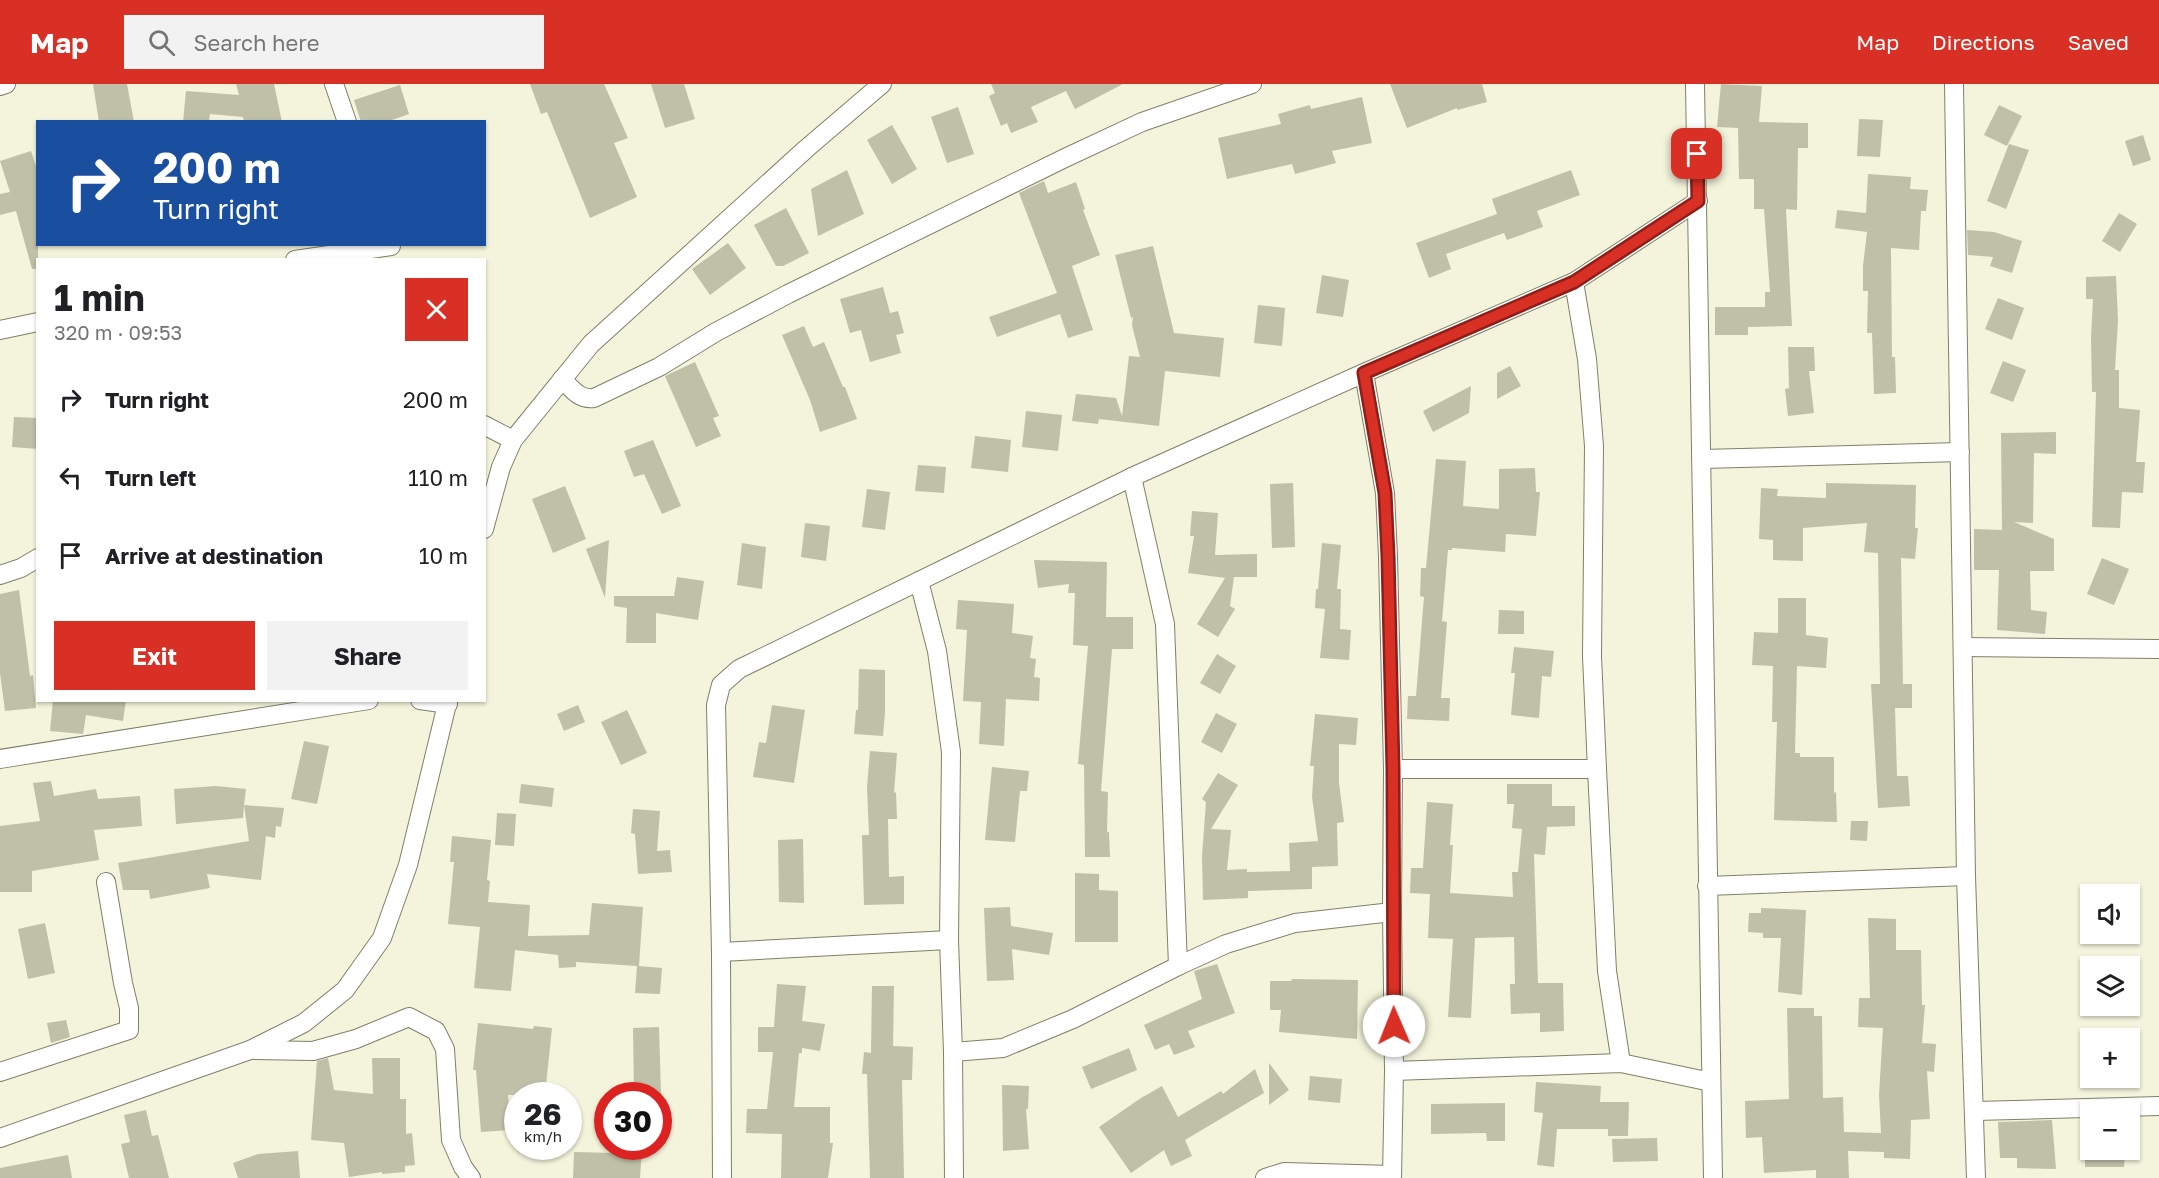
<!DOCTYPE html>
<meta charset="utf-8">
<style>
body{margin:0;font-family:"Golos Text",sans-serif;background:#f2f2f2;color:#202124;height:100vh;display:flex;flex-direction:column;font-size:22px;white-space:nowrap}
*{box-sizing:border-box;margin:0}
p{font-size:20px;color:#757577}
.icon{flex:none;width:33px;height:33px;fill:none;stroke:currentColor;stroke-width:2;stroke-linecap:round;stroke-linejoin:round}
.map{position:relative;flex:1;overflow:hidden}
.panel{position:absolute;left:36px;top:174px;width:450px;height:444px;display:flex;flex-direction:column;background:#fff;border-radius:0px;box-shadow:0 2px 4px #0004}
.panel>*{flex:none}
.top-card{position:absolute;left:36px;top:36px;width:450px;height:126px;border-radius:0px;box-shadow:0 2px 4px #0004;background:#1a4fa0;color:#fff;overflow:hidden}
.fabs{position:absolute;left:2080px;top:800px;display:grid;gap:12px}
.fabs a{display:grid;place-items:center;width:60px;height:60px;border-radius:0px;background:#fff;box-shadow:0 2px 4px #0004;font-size:30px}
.speed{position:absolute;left:504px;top:998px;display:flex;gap:12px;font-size:30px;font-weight:700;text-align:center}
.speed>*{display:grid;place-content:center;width:78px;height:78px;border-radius:50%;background:#fff;box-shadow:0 2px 4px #0004;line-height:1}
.speed small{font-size:15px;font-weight:400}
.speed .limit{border:9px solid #d22;background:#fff;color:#111}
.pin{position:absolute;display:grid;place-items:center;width:51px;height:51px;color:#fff;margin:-26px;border-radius:12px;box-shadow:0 3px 9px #0006}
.me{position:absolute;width:66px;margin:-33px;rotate:359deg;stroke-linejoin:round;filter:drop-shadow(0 0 4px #0008)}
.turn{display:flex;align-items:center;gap:21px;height:126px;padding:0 18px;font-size:27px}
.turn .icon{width:78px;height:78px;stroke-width:2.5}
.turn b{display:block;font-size:42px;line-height:51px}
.round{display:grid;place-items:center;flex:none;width:63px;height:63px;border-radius:0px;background:#f2f2f2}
.head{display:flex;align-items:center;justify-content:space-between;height:102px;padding:0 18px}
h1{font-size:36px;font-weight:700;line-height:45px}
.button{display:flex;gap:12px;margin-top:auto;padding:12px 18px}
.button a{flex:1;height:69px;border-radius:0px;background:#d93025;color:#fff;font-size:24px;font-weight:700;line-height:69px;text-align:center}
.button a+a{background:#f2f2f2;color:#202124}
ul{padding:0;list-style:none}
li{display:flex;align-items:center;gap:18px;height:78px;padding:0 18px}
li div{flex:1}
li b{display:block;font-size:22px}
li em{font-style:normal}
header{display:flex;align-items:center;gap:36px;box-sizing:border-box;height:84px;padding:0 30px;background:#d93025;color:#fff}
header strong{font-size:28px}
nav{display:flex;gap:33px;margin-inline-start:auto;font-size:21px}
.search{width:420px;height:54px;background:#f2f2f2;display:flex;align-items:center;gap:15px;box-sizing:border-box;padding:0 21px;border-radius:0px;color:#757577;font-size:22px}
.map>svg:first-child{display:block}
.building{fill:#bfc0a7}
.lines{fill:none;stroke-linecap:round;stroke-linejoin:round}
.street-casing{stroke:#7f8069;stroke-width:20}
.street{stroke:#fff;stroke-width:18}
.route-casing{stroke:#8d1f18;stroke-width:15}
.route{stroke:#d93025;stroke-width:10}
</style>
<header>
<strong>Map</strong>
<div class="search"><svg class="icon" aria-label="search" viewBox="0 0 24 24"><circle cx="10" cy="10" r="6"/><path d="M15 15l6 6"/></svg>Search here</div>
<nav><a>Map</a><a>Directions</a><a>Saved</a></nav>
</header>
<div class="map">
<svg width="2159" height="1094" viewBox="0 0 2159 1094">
<rect width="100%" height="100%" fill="#f3f4db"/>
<g class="building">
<path d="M93,0H127L134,38H99Z"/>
<path d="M236,0H274L282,38H244L243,33L210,30L209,38H183L186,7L239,11Z"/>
<path d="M530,0H604L628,54L614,59L637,113L590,134L547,28L541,30Z"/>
<path d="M651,0H684L695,35L665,44Z"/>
<path d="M991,0H1123L1075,25L1066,7L1031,23L1038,38L1011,49L1007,39L1001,42L989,12L995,9Z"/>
<path d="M1390,0H1482L1487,18L1457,26V24L1407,44Z"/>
<path d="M1721,0L1762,2L1759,38L1808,39V64H1798L1797,126L1786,125L1792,242L1748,243V251H1715V223H1765V208H1770L1764,125H1754V95H1739L1738,44L1717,43Z"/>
<path d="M400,1L409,30L386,38H361L354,16Z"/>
<path d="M1362,13L1372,59L1332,67L1336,79L1295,90L1292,80L1227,95L1218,54L1281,40L1278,30L1310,21L1311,25Z"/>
<path d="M1999,21L2022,32L2007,62L1984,51Z"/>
<path d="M958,23L974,70L947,79L931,33Z"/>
<path d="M1859,35L1883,36L1880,73L1857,72Z"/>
<path d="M892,41L917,85L892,100L867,56Z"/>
<path d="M2143,51L2151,76L2133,82L2125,57Z"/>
<path d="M2009,60L2029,66L2006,125L1987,117Z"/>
<path d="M31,67L38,88V185H32L16,127L0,131V110L10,108L0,77Z"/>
<path d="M847,86L864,130L818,152L811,105Z"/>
<path d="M1571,86L1580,111L1537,127L1543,143L1507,156L1504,149L1446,170L1451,185L1429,194L1416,159L1497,130L1492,115Z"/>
<path d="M1868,90L1911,93L1910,105L1928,106L1926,127H1921L1919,166L1891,164L1892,273H1895L1896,309L1874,310L1872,249H1867L1868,207H1863V182L1867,148L1835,144L1837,126L1866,129Z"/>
<path d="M1044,97L1048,109L1076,98L1085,125L1083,126L1100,171L1072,182L1093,246L1068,254L1060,230L997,253L989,233L1057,209L1019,109Z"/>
<path d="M786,124L809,169L783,182H776L754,141Z"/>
<path d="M2119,129L2137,140L2120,168L2102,157Z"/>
<path d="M1967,146L1994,148L2022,157L2012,189L1990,182L1993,173L1968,171Z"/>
<path d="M728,159L746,184L710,211L692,185Z"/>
<path d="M1153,162L1174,249L1224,254L1220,293L1165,287L1159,342L1099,335L1098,340L1072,337L1076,310L1116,314L1122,332L1129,272L1140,273L1132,241L1133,233L1131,234L1115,171Z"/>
<path d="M1322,191L1349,196L1343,233L1316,229Z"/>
<path d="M2116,192L2118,236L2115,286H2119V324L2140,326L2136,378H2145L2143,409L2122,408L2120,444L2092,443L2096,308H2092L2091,253L2093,215H2086V193Z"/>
<path d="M883,203L890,229L898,227L904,249L896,251L901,269L870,278L861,246L850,249L840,215Z"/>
<path d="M1998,214L2024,224L2012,256L1985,245Z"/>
<path d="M1258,221L1285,224L1282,262L1254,259Z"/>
<path d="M804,242L813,263L824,258L843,303H845L857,335L820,348L810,316L782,251Z"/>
<path d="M1788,263H1814L1815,287H1809L1814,329L1788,332L1785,305L1789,304Z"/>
<path d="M2003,277L2026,286L2013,318L1990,309Z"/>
<path d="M695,278L719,332L713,334L721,352L696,363L665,292Z"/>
<path d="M1510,282L1521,302L1497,315V289Z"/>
<path d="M1471,302L1469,329L1433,348L1423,327Z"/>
<path d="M1026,327L1062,331L1058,367L1022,363Z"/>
<path d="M14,333L38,334V365L12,363Z"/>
<path d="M2056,348V370L2034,369L2033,439L2014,438L2054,455V487H2030L2031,526L2047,528L2045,550L1997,546L1999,486H1974V445L2002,446L2001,349Z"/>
<path d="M975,352L1011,356L1008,388L971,384Z"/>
<path d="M653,356L681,422L662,430L644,390L634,393L624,367Z"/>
<path d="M1436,375L1466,377L1463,422L1499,425V385L1535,384L1536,408H1540L1536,452L1506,450L1505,468L1452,464V466H1448L1442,537L1447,538L1441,614H1450L1449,637L1407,635L1408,612H1416L1424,513L1420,512L1421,484H1426Z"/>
<path d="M918,381L946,383L944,409L915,407Z"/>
<path d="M1293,399L1295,463L1272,464L1270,400Z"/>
<path d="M1826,399L1916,401L1915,444H1918L1915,475L1901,474L1903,600H1912V624H1895L1897,692H1908L1910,722L1878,724L1871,600H1880L1878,469L1864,468L1867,439L1803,444V477L1773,476V456L1759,455L1761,404L1778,405L1777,412L1826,414Z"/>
<path d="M565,402L586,455L553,469L532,415Z"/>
<path d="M867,405L890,408L885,446L862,443Z"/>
<path d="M1192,427L1218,429L1215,471L1257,470V493H1234L1230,522L1235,525L1218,553L1197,540L1225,494L1188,489L1194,452H1190Z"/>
<path d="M805,439L830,442L826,477L801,473Z"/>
<path d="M609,456L605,514L586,465Z"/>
<path d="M742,459L766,463L762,505L737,501Z"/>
<path d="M1322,459L1341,461L1337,505H1341L1340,545L1351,546L1349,576L1320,574L1325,525L1315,524L1316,505H1318Z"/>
<path d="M2102,474L2129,485L2114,521L2087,510Z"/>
<path d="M1034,476L1107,478L1106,533H1133V565H1112L1101,707L1108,708L1107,748H1109L1110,773H1085L1084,681L1078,680L1088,562L1073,561L1075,509H1068L1069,500L1038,504Z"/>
<path d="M677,493L704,497L698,536L656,529V559H626L627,524L614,522V512H674Z"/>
<path d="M19,506L30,592L33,591L36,624L5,627L0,589V510Z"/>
<path d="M1778,514H1806V551L1828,554L1826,584L1797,582L1795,669H1800V673H1834V709L1836,708L1837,738L1774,736L1777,638H1772L1773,582L1752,581L1754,548L1778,549Z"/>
<path d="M958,516L1014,520L1012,549L1033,552L1030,574L1036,575L1034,593L1040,594L1039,617L1006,615L1004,662L979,660L981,618L963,617L967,546L956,545Z"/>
<path d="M1499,526L1524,527V550H1498Z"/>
<path d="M1514,563L1554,567L1551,593L1542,592L1539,634L1511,631L1515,589H1511Z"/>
<path d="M1217,570L1236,582L1220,610L1200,599Z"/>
<path d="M859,585L885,586V628L883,652L854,650L856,626H858Z"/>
<path d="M53,616H126L123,637L86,631L83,650L50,647Z"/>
<path d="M578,621L585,638L564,647L557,630Z"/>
<path d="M772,621L805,626L794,699L753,693L759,658L766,659Z"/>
<path d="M627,626L647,669L621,681L601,638Z"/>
<path d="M1216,629L1237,640L1222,669L1201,658Z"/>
<path d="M1315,630L1358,634L1356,661L1339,660V699L1344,738L1337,739L1338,782L1312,783V805L1248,807V814L1203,816L1202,772L1206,718L1202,715L1218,689L1238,701L1211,745L1231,746L1227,786L1247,785V788L1290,787L1289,759L1318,757L1312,713L1314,682H1310Z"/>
<path d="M304,657L329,662L317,720L291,715Z"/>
<path d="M870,667L897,669L894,709L896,708L897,735H888L889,793L904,792V820L864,821L862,751H869L867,703Z"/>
<path d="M992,683L1029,687L1027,707H1020L1015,758L985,756Z"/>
<path d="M51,697L54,712L96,705L98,715L140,712L142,742L94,746L99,776L32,787V808H0V742L40,737L33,699Z"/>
<path d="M521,700L554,704L552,723L519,719Z"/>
<path d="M1507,700H1552V722H1575V742L1547,743L1545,771L1534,770L1538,899H1563L1564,947L1540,948V929L1511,930L1510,900H1515L1514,853L1475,854L1471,934L1448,933L1453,855L1428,854L1430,810L1410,809L1411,784H1423L1427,718L1453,720L1450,761H1453L1450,809L1513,813L1512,788H1518L1522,745L1512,744L1514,720H1507Z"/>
<path d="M216,702L246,705L244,721L284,724L281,743L276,742L275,754L266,752L261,796L207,790L210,804L150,815L149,806H123L118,779L249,757L244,721L243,734L176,740L174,705Z"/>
<path d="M633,725L660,727L657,767L670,766L672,788L638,790L635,750L631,749Z"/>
<path d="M497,729L516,730L514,762L495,761Z"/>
<path d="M1851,737H1868L1867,757L1850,756Z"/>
<path d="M452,752L491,756L487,796L490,797L488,818L530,821L528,852L589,851L592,819L643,823L639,882L662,884L660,910L635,909L637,882L576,878V883L559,884L558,871L515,866L511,907L474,904L480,843L448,840L454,778H450Z"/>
<path d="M803,755L804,819L779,818L778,756Z"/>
<path d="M1075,789L1099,790V806L1118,807V858H1075Z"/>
<path d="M1010,823L1011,842L1053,849L1049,871L1012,865L1014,896L987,897L984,824Z"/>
<path d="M1761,824L1806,826L1802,911L1778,908L1781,854H1763V849L1748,848L1749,829H1761Z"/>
<path d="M1868,834L1896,835V866H1921L1922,921H1925L1922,959L1936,960L1934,988L1927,987L1930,1035L1911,1036L1910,1075L1884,1074V1068L1848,1067L1849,1094H1816V1086L1764,1089L1762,1053L1746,1054L1745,1017L1789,1015L1787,924H1814V932H1822L1823,1014L1843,1013L1844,1048L1881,1049L1879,1011L1883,944L1858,943L1859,914H1870Z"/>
<path d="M45,839L55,889L28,895L18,845Z"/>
<path d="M1217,880L1235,929L1188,947L1195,963L1174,971L1169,960L1155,966L1144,941L1202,915L1194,887Z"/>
<path d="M1292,895L1358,896L1357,955L1279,948L1281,926H1270V897H1291Z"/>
<path d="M777,900L806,902L802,937L825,940L820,967L802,964V969H799L794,1023H830V1059H833L828,1094H781L782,1050L746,1049L747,1025H767L773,968H758V943H774Z"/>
<path d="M872,902H894L893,962L913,963L912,996H902L904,1094H870L867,990H862L864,968L871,969Z"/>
<path d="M66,936L70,953L51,959L47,939Z"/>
<path d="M478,939L533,945L534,942L552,944L545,1011H508L511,1046L481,1048L476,986H473Z"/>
<path d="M659,943L661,1011H634L633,944Z"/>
<path d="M1129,964L1137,986L1091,1005L1082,983Z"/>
<path d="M328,974L334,1006L373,1010L372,974H400V1015H406V1050L412,1049L415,1081L405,1082V1088L382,1090V1088L349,1093L344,1059L311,1056L317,977Z"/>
<path d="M1269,979L1289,1006L1269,1021Z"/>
<path d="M1255,985L1264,1009L1185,1056L1192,1072L1171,1082L1164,1066L1131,1089L1099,1043L1141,1014L1162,1002L1178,1033L1221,1007L1223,1010Z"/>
<path d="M1310,992L1342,995L1340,1019L1308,1016Z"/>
<path d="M1536,998L1601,1002L1600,1018H1629L1628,1052H1608V1045H1557L1554,1083L1537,1081L1543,1029L1534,1028Z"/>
<path d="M1002,1001L1029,1002L1028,1025H1026L1029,1065L1003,1067Z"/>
<path d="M1505,1019V1057H1487L1486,1049L1431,1050V1020Z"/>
<path d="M146,1026L152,1052L158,1051L169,1094H129L121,1060L130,1058L124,1031Z"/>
<path d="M2052,1036L2056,1085L2017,1084V1074H2000L1998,1038Z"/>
<path d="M1657,1054L1658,1077L1613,1078L1612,1055Z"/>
<path d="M616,1062H642L640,1094H573L574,1068L615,1069Z"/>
<path d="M2085,1065H2125L2124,1083H2085Z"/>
<path d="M298,1067L300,1094H238L233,1079L258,1070Z"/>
<path d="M68,1071L72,1094H0V1084Z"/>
</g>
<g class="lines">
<g class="street-casing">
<g id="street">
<path d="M334,0L347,38"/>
<path d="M1695,0L1713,1094"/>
<path d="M1954,0L1966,792L1976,1094"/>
<path d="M0,2L6,0"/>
<path d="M295,176L391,162"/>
<path d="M1574,198L1587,275L1594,362L1592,572L1597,685L1607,887L1621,979"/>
<path d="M0,246L38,238"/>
<path d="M1364,289L1385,409L1388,472L1393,685L1392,828L1394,987L1392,1094"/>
<path d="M562,295C572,305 579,316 594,314L659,283L716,248L788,210L1065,74L1142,38L1252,0"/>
<path d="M484,341L513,356"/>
<path d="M1702,375L1960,368"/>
<path d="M484,445L501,383L513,356L591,260L807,64L882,0"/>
<path d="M0,491L21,484L38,474"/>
<path d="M919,497L937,567L951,668L949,856L953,968L954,1094"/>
<path d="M1963,563L2159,565"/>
<path d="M420,616L448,620"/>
<path d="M0,675L369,616"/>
<path d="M1393,685H1597"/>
<path d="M1707,802L1966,792"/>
<path d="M721,868L949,856"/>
<path d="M1178,882L1226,860L1295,839L1392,828"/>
<path d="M255,966L313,967L356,955L409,933L436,947L445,965L451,1056L463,1083L471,1094"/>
<path d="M953,968L1003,964L1073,935L1178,882L1165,540L1132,393"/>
<path d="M1394,987L1621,979L1711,998"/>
<path d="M0,988L129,946V924L123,899L106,798"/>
<path d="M1975,1027L2159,1022"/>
<path d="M0,1054L250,966L304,939L345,906L382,854L408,781L448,616"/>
<path d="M722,1094L721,868L716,621L721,601L739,585L1132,393L1364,289L1574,198L1698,117"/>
<path d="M1265,1094L1284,1088L1392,1091"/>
</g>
</g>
<use href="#street" class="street"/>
</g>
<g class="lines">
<g class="route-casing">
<path id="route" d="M1394,942L1393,685L1388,472L1385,409L1364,289L1574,198L1698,117L1697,70"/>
</g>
<use href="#route" class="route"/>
</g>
</svg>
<div class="fabs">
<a><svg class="icon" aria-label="sound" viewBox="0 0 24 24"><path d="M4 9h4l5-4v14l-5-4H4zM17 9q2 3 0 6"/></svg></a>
<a><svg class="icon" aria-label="layers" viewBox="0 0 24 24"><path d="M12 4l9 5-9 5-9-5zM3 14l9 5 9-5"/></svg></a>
<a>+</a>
<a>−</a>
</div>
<div class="speed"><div>26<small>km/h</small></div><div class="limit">30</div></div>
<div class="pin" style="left:1697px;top:70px;background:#d93025"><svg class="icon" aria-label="arrive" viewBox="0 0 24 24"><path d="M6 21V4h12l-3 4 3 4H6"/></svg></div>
<svg class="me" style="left:1394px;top:942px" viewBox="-20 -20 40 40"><circle r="19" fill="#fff"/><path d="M0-13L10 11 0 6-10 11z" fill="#d93025"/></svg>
<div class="top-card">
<div class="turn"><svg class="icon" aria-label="right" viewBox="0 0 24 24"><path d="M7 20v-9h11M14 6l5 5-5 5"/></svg><div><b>200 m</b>Turn right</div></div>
</div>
<section class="panel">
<div class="head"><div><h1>1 min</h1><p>320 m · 09:53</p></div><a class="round" style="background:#d93025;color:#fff"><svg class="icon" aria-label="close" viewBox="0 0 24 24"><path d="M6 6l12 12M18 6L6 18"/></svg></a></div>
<ul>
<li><svg class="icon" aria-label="right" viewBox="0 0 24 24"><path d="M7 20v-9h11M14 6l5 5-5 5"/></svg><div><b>Turn right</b></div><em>200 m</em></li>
<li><svg class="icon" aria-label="left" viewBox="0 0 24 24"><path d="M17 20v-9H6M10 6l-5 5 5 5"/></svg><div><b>Turn left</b></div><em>110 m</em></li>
<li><svg class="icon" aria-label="arrive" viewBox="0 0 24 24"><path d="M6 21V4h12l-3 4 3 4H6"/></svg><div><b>Arrive at destination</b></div><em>10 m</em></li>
</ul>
<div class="button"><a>Exit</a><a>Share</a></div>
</section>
</div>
